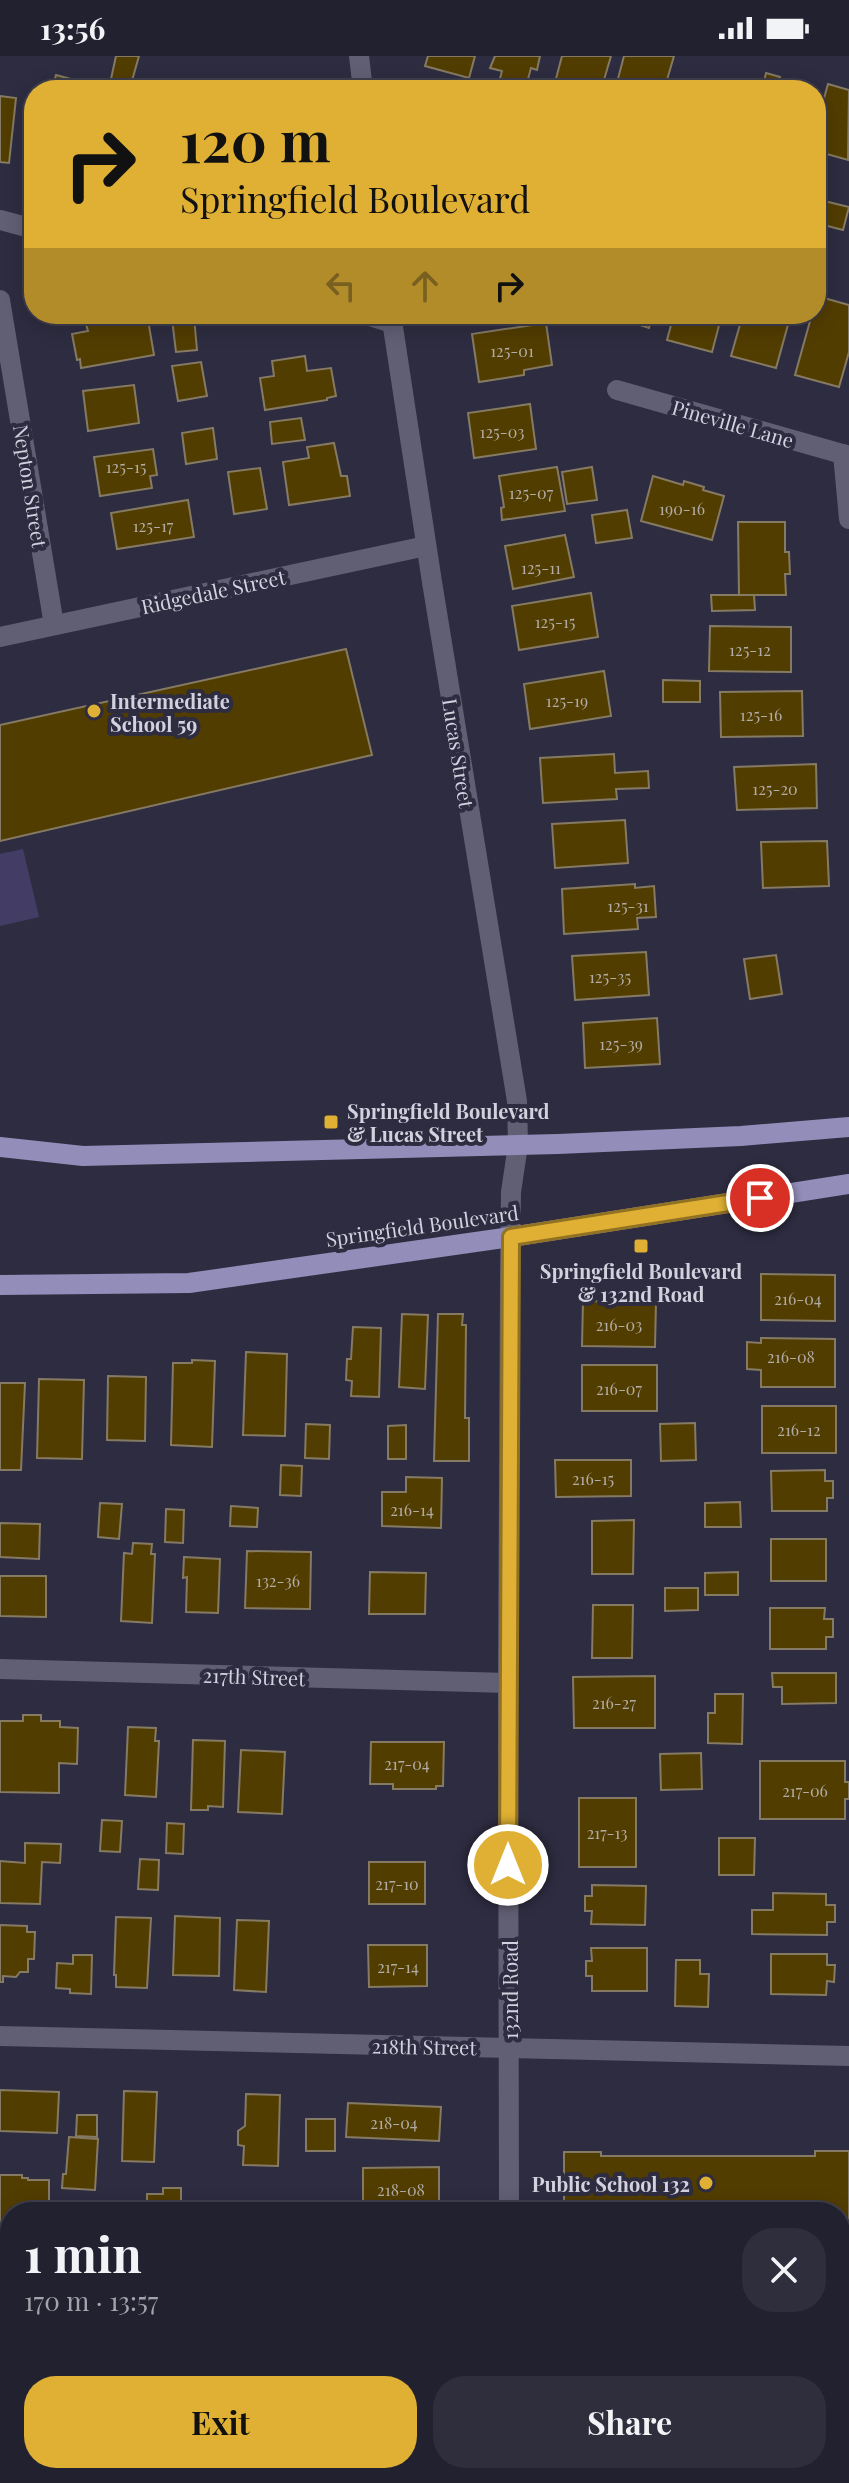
<!DOCTYPE html>
<meta charset="utf-8">
<style>
body{margin:0;font-family:"Playfair Display",serif;background:#2e2e3c;color:#f1f3f6;height:100vh;display:flex;flex-direction:column;font-size:30px;white-space:nowrap}
*{box-sizing:border-box;margin:0}
p{font-size:26px;color:#a2a3ab}
.icon{flex:none;width:44px;height:44px;fill:none;stroke:currentColor;stroke-width:2;stroke-linecap:round;stroke-linejoin:round}
.map{position:relative;flex:1;overflow:hidden}
.side{position:absolute;left:0px;top:2146px;width:850px;height:282px;display:flex;flex-direction:column;background:#222130;border-radius:32px 32px 0 0;box-shadow:0 4px 20px #0003,0 0 0 2px #3f3e4c}
.side>*{flex:none}
.hud{position:absolute;left:24px;top:24px;width:802px;height:244px;border-radius:32px;box-shadow:0 4px 20px #0003,0 0 0 2px #3f3e4c;background:#dfb034;color:#111;overflow:hidden}
.pin{position:absolute;display:grid;place-items:center;width:68px;height:68px;color:#fff;margin:-34px;border:4px solid #fff;border-radius:50%;box-shadow:0 2px 8px #0007}
.me{position:absolute;width:88px;margin:-44px;rotate:0deg;stroke-linejoin:round;filter:drop-shadow(0 0 6px #0008)}
.turn{display:flex;align-items:center;gap:28px;height:168px;padding:0 24px;font-size:36px}
.turn .icon{width:104px;height:104px;stroke-width:2.5}
.turn b{display:block;font-size:56px;line-height:68px}
.lanes{display:flex;align-items:center;height:76px;padding:0 24px;background:#0003;justify-content:center;gap:40px;direction:ltr}
.lanes .off{opacity:.35}
.round{display:grid;place-items:center;flex:none;width:84px;height:84px;border-radius:32px;background:#2e2e3c}
.summary{display:flex;align-items:center;justify-content:space-between;height:136px;padding:0 24px}
h1{font-size:48px;font-weight:700;line-height:60px}
.button{display:flex;gap:16px;margin-top:auto;padding:16px 24px}
.button a{flex:1;height:92px;border-radius:32px;background:#dfb034;color:#111;font-size:32px;font-weight:700;line-height:92px;text-align:center}
.button a+a{background:#2e2e3c;color:#f1f3f6}
.status{display:flex;justify-content:space-between;align-items:center;height:56px;padding:0 40px;background:#222130;direction:ltr}
.status svg{height:22px;fill:currentColor}
.map>svg:first-child{display:block}
.green{fill:#433d66}
.building{fill:#523d00;stroke:#857a63;stroke-width:2}
.lines{fill:none;stroke-linecap:round;stroke-linejoin:round}
.street{stroke:#615f74;stroke-width:20}
.primary{stroke:#928db9;stroke-width:20}
.route-casing{stroke:#917222;stroke-width:20}
.route{stroke:#dfb034;stroke-width:14}
.poi-dot{fill:#dfb034;stroke:#2e2c40;stroke-width:3}
.labels{text-anchor:middle;dominant-baseline:central;stroke-width:8;stroke-linejoin:round;paint-order:stroke}
.number-label{font-size:16px;fill:#b2aca6}
.street-label{font-size:20px;fill:#d2d1de;stroke:#2e2c40}
.poi-label{font-size:20px;font-weight:bold;fill:#d2d1de;stroke:#2e2c40;text-anchor:start}
</style>
<div class="status"><b>13:56</b><svg viewBox="0 0 49 12"><path d="M0 12V9h3v3zM5 12V6h3v6zM10 12V3h3v9zM15 12V0h3v12zM26 1h20v11H26zM47 4h2v5h-2z"/></svg></div>
<div class="map">
<svg width="849" height="2427" viewBox="0 0 849 2427">
<rect width="100%" height="100%" fill="#2e2c40"/>
<path class="green" d="M23,793L39,861L0,870V798Z"/>
<g class="building">
<path d="M116,0H139L131,28L111,23Z"/>
<path d="M428,0H475L469,22L425,10Z"/>
<path d="M495,0H540L537,14L531,12L525,34H497L502,15L490,12Z"/>
<path d="M562,0H611L601,34H553Z"/>
<path d="M624,0H674L664,34H615Z"/>
<path d="M766,17L780,21L777,28L799,34H762Z"/>
<path d="M56,19L100,31L99,34H52Z"/>
<path d="M250,24L270,31V34H247Z"/>
<path d="M828,28L849,34L848,104L816,95V71Z"/>
<path d="M0,40L16,42L9,107L0,106Z"/>
<path d="M816,143L849,151L843,174L816,167Z"/>
<path d="M817,240L849,249V296L839,331L795,319L812,258H816Z"/>
<path d="M147,258L154,299L81,312L80,303L77,304L72,278L88,275L86,268Z"/>
<path d="M483,258H519L484,264Z"/>
<path d="M606,258H653L649,272Z"/>
<path d="M674,258H722L712,296L667,284Z"/>
<path d="M743,258H791L776,312L731,300Z"/>
<path d="M194,261L197,294L176,296L172,263Z"/>
<path d="M546,267L552,309L524,314V319L479,326L472,278Z"/>
<path d="M305,300L307,315L331,312L336,340L327,342V344L265,354L260,322L274,320L272,305Z"/>
<path d="M201,306L207,340L178,345L172,310Z"/>
<path d="M134,329L139,367L88,375L83,335Z"/>
<path d="M530,348L536,393L474,402L468,357Z"/>
<path d="M301,362L305,384L272,388L270,366Z"/>
<path d="M213,372L217,403L186,408L182,377Z"/>
<path d="M334,387L341,420H347L350,440L289,449L283,406L309,402L307,391Z"/>
<path d="M153,393L157,419L150,420L152,432L100,440L94,401Z"/>
<path d="M557,411L565,455L502,464L501,452L504,451L499,420Z"/>
<path d="M592,411L597,444L567,448L562,416Z"/>
<path d="M260,412L267,453L234,458L228,416Z"/>
<path d="M653,420L683,429L684,425L704,431L703,434L724,440L712,484L641,465Z"/>
<path d="M188,444L194,481L117,493L111,457Z"/>
<path d="M627,454L632,482L596,487L592,459Z"/>
<path d="M738,466H785V496H789L790,518H785L786,539H739Z"/>
<path d="M565,479L574,521L513,533L505,490Z"/>
<path d="M591,537L598,581L519,594L512,550Z"/>
<path d="M711,539H754L755,554L712,555Z"/>
<path d="M710,570L791,571V616L709,615Z"/>
<path d="M346,593L372,699L0,785V669Z"/>
<path d="M604,615L611,660L530,673L524,628Z"/>
<path d="M663,624L700,625V646H663Z"/>
<path d="M802,635L803,680L721,681L720,636Z"/>
<path d="M614,698L615,717L648,715L649,732L616,733L617,743L543,747L540,702Z"/>
<path d="M816,708L817,752L737,754L734,711Z"/>
<path d="M625,764L628,807L555,812L552,768Z"/>
<path d="M827,785L829,830L763,832L761,786Z"/>
<path d="M635,828V832L654,830L656,861L637,862L638,873L564,878L562,833Z"/>
<path d="M646,896L649,939L575,944L572,900Z"/>
<path d="M776,899L782,938L750,943L744,903Z"/>
<path d="M657,962L660,1008L585,1012L583,967Z"/>
<path d="M761,1218L835,1219V1265L761,1264Z"/>
<path d="M583,1245L656,1246L655,1291L582,1290Z"/>
<path d="M402,1258L428,1259L425,1333L399,1331Z"/>
<path d="M438,1258H463L462,1269H466L465,1362H469V1405H434Z"/>
<path d="M353,1271L381,1272L379,1341L351,1340L352,1325L346,1324L347,1303H351Z"/>
<path d="M761,1282L835,1283V1331H761V1314L747,1313V1286L761,1287Z"/>
<path d="M246,1296L287,1298L285,1380L243,1379Z"/>
<path d="M192,1304L215,1305L212,1391L171,1389L173,1307H192Z"/>
<rect x="582" y="1309" width="75" height="46"/>
<path d="M108,1320L146,1321L145,1385L107,1384Z"/>
<path d="M39,1323L84,1324L82,1403L37,1402Z"/>
<path d="M0,1327H25L21,1414H0Z"/>
<rect x="762" y="1350" width="74" height="47"/>
<path d="M695,1367L696,1404L661,1405L660,1368Z"/>
<path d="M306,1368L330,1369L329,1403L305,1402Z"/>
<path d="M406,1369V1403H388V1370Z"/>
<path d="M555,1404H631V1440L556,1441Z"/>
<path d="M281,1409L302,1410L301,1440L280,1439Z"/>
<path d="M825,1414V1425H833V1442H827V1455H772L771,1415Z"/>
<path d="M406,1421L442,1422L441,1472L382,1470V1436H406Z"/>
<path d="M740,1446L741,1471H705V1447Z"/>
<path d="M100,1447L122,1448L119,1483L98,1481Z"/>
<path d="M231,1450L258,1452L257,1471L230,1470Z"/>
<path d="M166,1453L184,1454L183,1487L165,1486Z"/>
<path d="M634,1464L633,1518H592V1465Z"/>
<path d="M0,1467L40,1468L39,1503L0,1501Z"/>
<rect x="771" y="1483" width="55" height="42"/>
<path d="M133,1487L152,1488L151,1498H155L152,1567L121,1565L124,1497L132,1498Z"/>
<path d="M247,1495L311,1496L310,1553L245,1552Z"/>
<path d="M184,1501L220,1503L218,1557L186,1556L187,1521L183,1522Z"/>
<path d="M370,1516L426,1517L425,1558H369Z"/>
<path d="M738,1516V1539H705V1517Z"/>
<path d="M0,1520H46V1561L0,1560Z"/>
<path d="M665,1532H698V1554L665,1555Z"/>
<path d="M593,1549H633L632,1602H592Z"/>
<path d="M770,1552H825L824,1563H833V1581H826V1593H770Z"/>
<path d="M772,1617H836V1647L782,1648V1631H773Z"/>
<path d="M655,1620V1672H574L573,1621Z"/>
<path d="M715,1638H743L742,1688L708,1687V1657H715Z"/>
<path d="M23,1659H41V1665H60V1671L78,1672L77,1708L59,1707V1737L0,1736V1665H23Z"/>
<path d="M128,1671L156,1672L155,1685H159L156,1741L125,1739Z"/>
<path d="M193,1684L225,1685L223,1751L208,1750V1754H191Z"/>
<path d="M371,1686H444L443,1730H436V1733H393V1728H370Z"/>
<path d="M241,1694L285,1696L282,1758L238,1756Z"/>
<path d="M701,1697L702,1733L661,1734L660,1698Z"/>
<path d="M760,1705H845V1726H849V1743H845V1763H760Z"/>
<rect x="579" y="1742" width="57" height="69"/>
<path d="M102,1764L122,1765L120,1796L100,1795Z"/>
<path d="M167,1767L184,1768L183,1798L166,1797Z"/>
<path d="M719,1782H755L754,1819H719Z"/>
<path d="M25,1787L61,1788L60,1807L42,1806L40,1848L0,1847V1805L25,1807Z"/>
<path d="M140,1803L159,1804L158,1834L138,1833Z"/>
<rect x="369" y="1806" width="56" height="42"/>
<path d="M592,1829L646,1830L645,1869L591,1868L592,1855H585V1840H592Z"/>
<path d="M773,1837L826,1838V1849H835V1866H827V1879L752,1878V1854H773Z"/>
<path d="M175,1860L220,1862L219,1920L173,1919Z"/>
<path d="M116,1861L151,1862L147,1932L116,1931V1919H114Z"/>
<path d="M237,1864L269,1865L266,1936L234,1934Z"/>
<path d="M0,1869L27,1870V1876H35L34,1903H28V1916H20L16,1921L3,1920V1926H0Z"/>
<path d="M368,1889H427V1930L369,1931Z"/>
<path d="M591,1892H647V1935H592V1920H586V1905H592Z"/>
<path d="M771,1898H827V1909H835L834,1926L827,1925L826,1939L771,1938Z"/>
<path d="M73,1899H92L91,1938L70,1937V1933L56,1932L57,1907L73,1908Z"/>
<path d="M676,1904H700V1918H709L708,1951L675,1950Z"/>
<path d="M0,2034L59,2036L57,2077L0,2075Z"/>
<path d="M124,2035L157,2036L154,2106L122,2105Z"/>
<path d="M246,2038L280,2039L278,2110L243,2109L244,2090L238,2089V2075L245,2070Z"/>
<path d="M348,2047L441,2051L439,2085L346,2081Z"/>
<path d="M77,2059H97V2081L76,2080Z"/>
<rect x="306" y="2063" width="29" height="32"/>
<path d="M69,2081L98,2083L95,2134L62,2132L63,2118H66Z"/>
<path d="M815,2095H849V2194H840V2156H564V2096H601V2100H815Z"/>
<path d="M439,2111V2155H363V2112Z"/>
<path d="M0,2119H22V2122H28V2124H49V2148H21V2156H10V2171L0,2170Z"/>
<path d="M163,2132H181V2156H147V2138H163Z"/>
<path d="M0,2251L10,2252L8,2291L0,2290Z"/>
<path d="M0,2399L10,2400V2418H17V2427H0Z"/>
<path d="M73,2418H93L92,2427H72Z"/>
<path d="M117,2418H153L152,2427H117Z"/>
<path d="M175,2418H220L219,2427H174Z"/>
<path d="M262,2418H294L293,2427H262Z"/>
</g>
<g class="lines">
<g class="street">
<path d="M359,0L363,34"/>
<path d="M0,164L34,173"/>
<path d="M0,244L54,569"/>
<path d="M363,258L392,267"/>
<path d="M391,258L432,526L517,1045L518,1089L511,1136L510,1222L508,1627L509,2156"/>
<path d="M617,334L849,400"/>
<path d="M843,398L849,463"/>
<path d="M0,581L426,490"/>
<path d="M0,1613L508,1627"/>
<path d="M0,1980L849,2000"/>
<path d="M0,2347H10"/>
<path d="M509,2427V2418"/>
</g>
<g class="primary">
<path d="M0,1091L83,1100L558,1088L741,1080L849,1071"/>
<path d="M0,1229L189,1227L511,1181L849,1128"/>
</g>
</g>
<g class="lines">
<g class="route-casing">
<path id="route" d="M508,1809L511,1181L760,1142"/>
</g>
<use href="#route" class="route"/>
</g>
<g class="poi-dot">
<circle cx="94" cy="655" r="8"/>
<rect x="323" y="1058" width="16" height="16" rx="4"/>
<rect x="633" y="1182" width="16" height="16" rx="4"/>
<circle cx="706" cy="2127" r="8"/>
</g>
<g class="labels">
<g class="number-label">
<text x="512" y="294">125-01</text>
<text x="502" y="375">125-03</text>
<text x="126" y="410">125-15</text>
<text x="531" y="436">125-07</text>
<text x="682" y="452">190-16</text>
<text x="153" y="469">125-17</text>
<text x="541" y="511">125-11</text>
<text x="555" y="565">125-15</text>
<text x="750" y="593">125-12</text>
<text x="567" y="644">125-19</text>
<text x="761" y="658">125-16</text>
<text x="775" y="732">125-20</text>
<text x="628" y="849">125-31</text>
<text x="610" y="920">125-35</text>
<text x="621" y="987">125-39</text>
<text x="798" y="1242">216-04</text>
<text x="619" y="1268">216-03</text>
<text x="791" y="1300">216-08</text>
<text x="619" y="1332">216-07</text>
<text x="799" y="1373">216-12</text>
<text x="593" y="1422">216-15</text>
<text x="412" y="1453">216-14</text>
<text x="278" y="1524">132-36</text>
<text x="614" y="1646">216-27</text>
<text x="407" y="1707">217-04</text>
<text x="805" y="1734">217-06</text>
<text x="607" y="1776">217-13</text>
<text x="397" y="1827">217-10</text>
<text x="398" y="1910">217-14</text>
<text x="394" y="2066">218-04</text>
<text x="401" y="2133">218-08</text>
</g>
<g class="street-label">
<text transform="translate(733 367) rotate(16)">Pineville Lane</text>
<text transform="translate(31 430) rotate(81)">Nepton Street</text>
<text transform="translate(213 535) rotate(-12)">Ridgedale Street</text>
<text transform="translate(459 697) rotate(81)">Lucas Street</text>
<text transform="translate(422 1169) rotate(-8)">Springfield Boulevard</text>
<text transform="translate(254 1620) rotate(2)">217th Street</text>
<text transform="translate(509 1934) rotate(-90)">132nd Road</text>
<text transform="translate(424 1990) rotate(1)">218th Street</text>
</g>
<g class="poi-label">
<text x="110" y="644">Intermediate<tspan x="110" dy="23">School 59</tspan></text>
<text x="347" y="1054">Springfield Boulevard<tspan x="347" dy="23">&amp; Lucas Street</tspan></text>
<text x="641" y="1214" text-anchor="middle">Springfield Boulevard<tspan x="641" dy="23">&amp; 132nd Road</tspan></text>
<text x="690" y="2127" text-anchor="end">Public School 132</text>
</g>
</g>
</svg>
<div class="pin" style="left:760px;top:1142px;background:#d93025"><svg class="icon" aria-label="arrive" viewBox="0 0 24 24"><path d="M6 21V4h12l-3 4 3 4H6"/></svg></div>
<svg class="me" style="left:508px;top:1809px" viewBox="-20 -20 40 40"><circle r="17" fill="#dfb034" stroke="#fff" stroke-width="3"/><path d="M0-11L8 9 0 5-8 9z" fill="#fff"/></svg>
<div class="hud">
<div class="turn"><svg class="icon" aria-label="right" viewBox="0 0 24 24"><path d="M7 20v-9h11M14 6l5 5-5 5"/></svg><div><b>120 m</b>Springfield Boulevard</div></div>
<div class="lanes"><svg class="icon off" aria-label="left" viewBox="0 0 24 24"><path d="M17 20v-9H6M10 6l-5 5 5 5"/></svg><svg class="icon off" aria-label="ahead" viewBox="0 0 24 24"><path d="M12 20V5M6 11l6-6 6 6"/></svg><svg class="icon" aria-label="right" viewBox="0 0 24 24"><path d="M7 20v-9h11M14 6l5 5-5 5"/></svg></div>
</div>
<section class="side">
<div class="summary"><div><h1>1 min</h1><p>170 m · 13:57</p></div><a class="round"><svg class="icon" aria-label="close" viewBox="0 0 24 24"><path d="M6 6l12 12M18 6L6 18"/></svg></a></div>
<div class="button"><a>Exit</a><a>Share</a></div>
</section>
</div>
